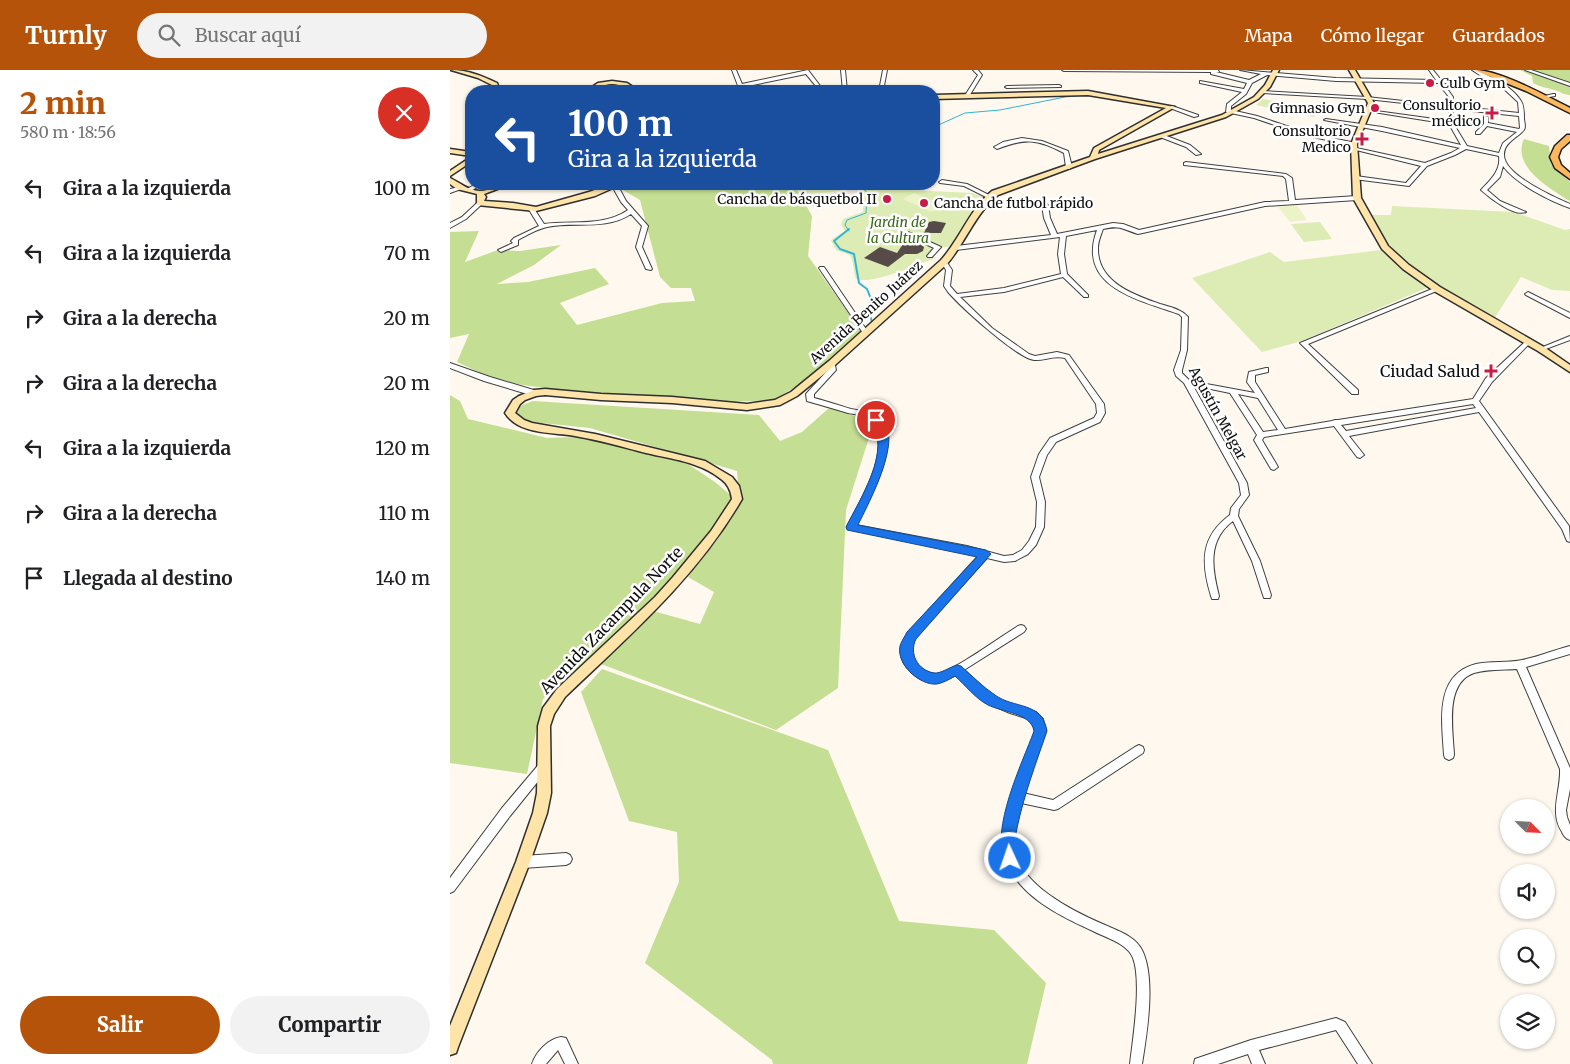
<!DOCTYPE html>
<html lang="es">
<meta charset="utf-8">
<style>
body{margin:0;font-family:Merriweather,serif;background:#f2f2f2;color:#202124;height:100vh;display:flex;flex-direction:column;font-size:19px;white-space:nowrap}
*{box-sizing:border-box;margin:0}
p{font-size:16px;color:#757577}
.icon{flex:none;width:28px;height:28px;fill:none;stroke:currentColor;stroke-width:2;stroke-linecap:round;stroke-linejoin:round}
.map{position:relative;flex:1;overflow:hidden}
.panel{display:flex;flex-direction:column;background:#fff;width:450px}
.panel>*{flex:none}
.guide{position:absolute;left:15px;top:15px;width:475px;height:105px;border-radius:20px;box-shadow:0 1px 4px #0004;background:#1a4fa0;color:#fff;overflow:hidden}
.needle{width:32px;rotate:114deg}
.controls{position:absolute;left:1050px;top:729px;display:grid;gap:10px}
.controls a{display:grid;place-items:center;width:55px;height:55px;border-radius:50%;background:#fff;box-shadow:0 1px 4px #0004;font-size:25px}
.pin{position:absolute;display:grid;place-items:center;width:42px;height:42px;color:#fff;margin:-21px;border:2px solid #fff;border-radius:50%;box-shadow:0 1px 5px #0007}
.me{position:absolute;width:55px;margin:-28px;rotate:357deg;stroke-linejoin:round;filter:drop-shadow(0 0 4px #0008)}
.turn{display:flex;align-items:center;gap:18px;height:105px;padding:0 20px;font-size:22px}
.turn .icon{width:65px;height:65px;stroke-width:2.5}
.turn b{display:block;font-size:35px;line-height:42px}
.round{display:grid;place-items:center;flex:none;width:52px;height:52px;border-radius:26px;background:#f2f2f2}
.overview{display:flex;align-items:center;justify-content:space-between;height:85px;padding:0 20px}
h1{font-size:30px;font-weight:800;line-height:38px;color:#b45309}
.action{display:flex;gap:10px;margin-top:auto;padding:10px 20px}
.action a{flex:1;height:58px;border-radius:30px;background:#b45309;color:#fff;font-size:20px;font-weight:800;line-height:58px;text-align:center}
.action a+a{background:#f2f2f2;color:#202124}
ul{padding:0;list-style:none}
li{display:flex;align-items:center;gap:15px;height:65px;padding:0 20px}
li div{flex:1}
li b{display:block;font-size:19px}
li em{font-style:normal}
header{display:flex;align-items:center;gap:30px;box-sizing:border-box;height:70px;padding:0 25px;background:#b45309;color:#fff}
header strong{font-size:24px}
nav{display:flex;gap:28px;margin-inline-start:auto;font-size:18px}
.search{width:350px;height:45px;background:#f2f2f2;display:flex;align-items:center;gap:12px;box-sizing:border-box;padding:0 18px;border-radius:28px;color:#757577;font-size:19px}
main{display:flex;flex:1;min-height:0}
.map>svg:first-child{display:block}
.green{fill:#ddecb4}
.forest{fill:#c4de93}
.pitch{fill:#ecf3c7}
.plaza{fill:#f0e7dc}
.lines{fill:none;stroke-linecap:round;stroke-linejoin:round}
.stream-far1{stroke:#30b5d6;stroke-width:1}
.stream{stroke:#30b5d6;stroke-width:2}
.building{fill:#574b49}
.minor-casing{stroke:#404040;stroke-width:2}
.tertiary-casing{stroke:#404040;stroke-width:2}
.secondary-casing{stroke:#2f2f2f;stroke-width:3}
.primary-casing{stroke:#1e1e1e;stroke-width:3}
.minor{fill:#fff;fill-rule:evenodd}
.tertiary{fill:#fff;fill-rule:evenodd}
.secondary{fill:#ffe4a9;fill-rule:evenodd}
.primary{fill:#ffb75e;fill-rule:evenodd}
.route{fill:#1a73e8;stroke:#114b97}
.poi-dot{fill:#c71c46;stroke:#fff;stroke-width:2}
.labels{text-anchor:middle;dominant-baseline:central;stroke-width:5;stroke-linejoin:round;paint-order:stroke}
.far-poi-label{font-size:14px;fill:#0d0d0d;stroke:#fff;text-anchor:end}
.far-park-label{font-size:14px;font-style:italic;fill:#3a6919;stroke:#fff}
.far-street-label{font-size:14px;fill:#0d0d0d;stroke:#fff}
.poi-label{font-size:16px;fill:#0d0d0d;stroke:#fff;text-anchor:end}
.street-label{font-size:16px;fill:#0d0d0d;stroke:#fff}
</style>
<header>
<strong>Turnly</strong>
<div class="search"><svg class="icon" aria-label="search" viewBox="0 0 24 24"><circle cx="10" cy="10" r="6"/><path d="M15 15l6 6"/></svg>Buscar aquí</div>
<nav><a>Mapa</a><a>Cómo llegar</a><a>Guardados</a></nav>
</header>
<main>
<section class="panel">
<div class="overview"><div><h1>2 min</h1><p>580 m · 18:56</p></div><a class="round" style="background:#d93025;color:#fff"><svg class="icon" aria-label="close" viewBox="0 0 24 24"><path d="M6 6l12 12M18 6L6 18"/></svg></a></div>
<ul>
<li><svg class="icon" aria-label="left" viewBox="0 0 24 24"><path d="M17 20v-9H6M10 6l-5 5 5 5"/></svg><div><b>Gira a la izquierda</b></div><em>100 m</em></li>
<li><svg class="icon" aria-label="left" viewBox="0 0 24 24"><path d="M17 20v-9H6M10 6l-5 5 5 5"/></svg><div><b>Gira a la izquierda</b></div><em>70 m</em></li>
<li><svg class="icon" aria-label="right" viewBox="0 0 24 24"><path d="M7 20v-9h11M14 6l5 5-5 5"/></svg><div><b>Gira a la derecha</b></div><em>20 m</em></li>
<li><svg class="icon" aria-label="right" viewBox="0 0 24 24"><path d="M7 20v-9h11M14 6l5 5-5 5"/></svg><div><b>Gira a la derecha</b></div><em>20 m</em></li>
<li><svg class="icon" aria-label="left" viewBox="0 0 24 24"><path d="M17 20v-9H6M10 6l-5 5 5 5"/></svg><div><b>Gira a la izquierda</b></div><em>120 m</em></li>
<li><svg class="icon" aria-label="right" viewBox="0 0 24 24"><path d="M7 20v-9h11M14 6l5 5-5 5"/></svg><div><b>Gira a la derecha</b></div><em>110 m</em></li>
<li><svg class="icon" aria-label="arrive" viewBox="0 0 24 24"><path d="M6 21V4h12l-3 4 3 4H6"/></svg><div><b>Llegada al destino</b></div><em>140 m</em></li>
</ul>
<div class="action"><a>Salir</a><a>Compartir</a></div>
</section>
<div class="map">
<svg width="1120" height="994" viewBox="0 0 1120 994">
<rect width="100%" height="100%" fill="#fff8ee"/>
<g class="green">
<path d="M813,29L870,40L864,47L806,35Z"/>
<path d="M345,114H391L394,120L353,127Z"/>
<path d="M410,114H455L459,120L522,123L535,127L503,176L488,178L483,189C466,195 422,215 406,209C403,200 404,193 400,185L386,180L381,170L395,161L391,155L393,149L413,142V132L409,118L414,117Z"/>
<path d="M942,136L1064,142L1115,160L1120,159V221L1102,220L1071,207L1044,249L989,218L943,181L919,145H941Z"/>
<path d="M870,152L882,169L854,172L841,154Z"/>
<path d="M931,180L979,217L852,271L812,282L742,208L820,182L834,192Z"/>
</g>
<g class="forest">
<path d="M1070,0H1120V25C1113,25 1110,21 1104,20C1095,17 1092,18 1083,13L1082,6Z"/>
<path d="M1074,69L1099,76L1101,94L1120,112V131C1101,119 1061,97 1074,69Z"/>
<path d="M174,114H344L362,146L358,186L414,265L359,308L324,330L280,332L217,327L155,326L50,312L7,292L19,264L0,268V162L29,161L15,192L48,180L70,181L111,175L84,195L47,214L78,212L145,198L159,214L110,233L127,255L212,233L245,231L241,218H221L210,207L190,130L171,119Z"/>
<path d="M0,325L10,331L18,349L97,368L155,366L226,386L265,412L285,429L260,467L227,503L184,547L93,629L77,704L0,693Z"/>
<path d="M83,331L309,345L330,371L352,362L379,338L424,352L396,440L388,618L326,660L151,594L203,541L250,554L264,522L238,507L268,469L289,431L287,401L140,358L82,352L56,341Z"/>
<path d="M152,599L378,680L449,851L544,860L596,913L577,994H323L322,990L195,893L229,812L227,762L179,751L131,622Z"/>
</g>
<g class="pitch">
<path d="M464,123L495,136V137L481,142L453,129Z"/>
<path d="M847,135L857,150L840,152L828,137Z"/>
</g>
<path class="plaza" d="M407,119L411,131L363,137L359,126Z"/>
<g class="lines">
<g class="stream-far1">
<path d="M484,57L515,43L550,40L615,27L637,25L650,27"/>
<path d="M399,161L395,155L397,150L416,143L417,122L407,114"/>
</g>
<path class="stream" d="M399,159L384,171L390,179L404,184L409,213L417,219L421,229L418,238L422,252L420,254"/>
</g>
<g class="building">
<path d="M392,123L394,131L363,136L361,127Z"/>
<path d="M484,151L496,153L491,163H474L479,152Z"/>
<path d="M467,172L474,177L473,181L467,184H455L438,197L414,188L430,177L447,183L453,174Z"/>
</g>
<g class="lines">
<g class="minor-casing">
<g id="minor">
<path d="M282,0H286L292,14L358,0L374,21H370L356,4L293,17L294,21H290Z"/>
<path d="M391,0H395L397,21H393Z"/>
<path d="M433,0H437L433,21H429Z"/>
<path d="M523,0H528L532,5L518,28H514V27L528,5Z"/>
<path d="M612,0H768L769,2H766L799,10L811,4L790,0L886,8L986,10L979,0H983L991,10L1039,11L1022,0H1027C1042,8 1062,16 1071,31C1074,35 1074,44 1074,49C1075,55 1076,59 1072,62C1065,69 1054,73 1054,85C1054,105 1104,127 1120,134V138C1100,131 1066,114 1053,96L1050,107L1037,120L1050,131L1076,142C1064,147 1040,128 1031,120C1040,110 1051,101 1049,86L1016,79L1005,85L977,96L959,116L904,109L903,108L906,106L956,113L971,96L902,79V77L975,93L1001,83L1010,78L932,61L874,50L876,49L932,57L1011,75L999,54L917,41L919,40L999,51V38L917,29L812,23L810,22L812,21L917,27L999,36V27L988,13L886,11L817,5L802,13L796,24L781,36V40L807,46L857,63L906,73L907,74L904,76L854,65L804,48L776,42L777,34L792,22L750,13V11L794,19L797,13L761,4V2L614,1ZM993,13H1044L1054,19L1068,32L1069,43L1003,36V27ZM1003,39L1069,46L1070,58L1069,59L1038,53V47L1034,46V54L1026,62V64H1030L1037,56L1067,62L1053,73L1049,83L1017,76L1003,53Z"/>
<path d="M1075,0H1081L1120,13V16Z"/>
<path d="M609,15L611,16V17L557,18L555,17L557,16Z"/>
<path d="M1103,24H1105V26L1093,28L1091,27Z"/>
<path d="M722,36L748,45V46L744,47L720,38V37Z"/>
<path d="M710,65H714L740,75L751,84L746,85L736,77L710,67Z"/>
<path d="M572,68L592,71L618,81L622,97L619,99L616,97L614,83C587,69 575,68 547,79L544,77L553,72Z"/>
<path d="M736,92L836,104L842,108L845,130L907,126L910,128L907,130L815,136L688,164C672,159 670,155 653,159C651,165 648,171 648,178C647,212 684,225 710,234C720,237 731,239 738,247L737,280L732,300V303L741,312L797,413L799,425L789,439L788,446L810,491L821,525L820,528H814L813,525L802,491L783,451C757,470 762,499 769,526L768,529H762L761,526C751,493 750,467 780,445L781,438L791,425L789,413L734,313L726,306L724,300L731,280L732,247L729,244C689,230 626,217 647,160L616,166L614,184L617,204L638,225V227H634L613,207L554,222L510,227L542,258L579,284L585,286L607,282L619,285L654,334L655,343L650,352L606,372L597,385L589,407L595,432L594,457L586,475L578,484L565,491L554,492L537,488L465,568C460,577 459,585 466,594C471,599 478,604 486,604C501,603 552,566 568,556L571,555L574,556L576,559L574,562L514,600L545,628L562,635L586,642L593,649L596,661L573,723L603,730L685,677L689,675L693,677L694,680L693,683L608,739L604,740L571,733C567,747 562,763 564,778C571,816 623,841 655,855C668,861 685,866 692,880C706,908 697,963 692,994H680C683,968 692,912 683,888C677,873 656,868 643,861C607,845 558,821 553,777C549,746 574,691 586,661L584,654L579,649L560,643L539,634L506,605C500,608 494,611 487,612C470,614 448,596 451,578C452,573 455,568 458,563L529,485L398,459L397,457C409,432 449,371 416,349C412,345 404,344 398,343C385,339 371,335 357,331L356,324L378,300L380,291H384L386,300L364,324V328C376,331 388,335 401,339C407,340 414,341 419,344C460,363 419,429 406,455L517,476L554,486L563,485L572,480L579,471L586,457L587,432L581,407L589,384L600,368L644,348L647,343L646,334L615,288C603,285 594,291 584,290C567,288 510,236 498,222L494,216L496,200L491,192L496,191L502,200L500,216L507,224L554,218L611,204L608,184L610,167L506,180L503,178L506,176L601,165L594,148L592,135L595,133L598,135L600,148L607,164L663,153L673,154L689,160L815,132L839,131L836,109L833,106L734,95V93Z"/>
<path d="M492,110L517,114L543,127L538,128L514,116L490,113L489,112Z"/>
<path d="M26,114H32L21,121H17V119Z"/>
<path d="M165,114L168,116L176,131L198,156L192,177L202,199L201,200L196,199L186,177L192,156L181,144C155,161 126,151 97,157C87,159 77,165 68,170V175L51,182L48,180L63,173L61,171L64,168L89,156L78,138L79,137H83L94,154C123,150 153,157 178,140L171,132L162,116Z"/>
<path d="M9,117L14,118L0,123V119Z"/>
<path d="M454,162H458L491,177L482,187H478L477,186L484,178L454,164Z"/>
<path d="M370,197H374L418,262L417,263H413L369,198Z"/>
<path d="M987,217L990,219L989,220L858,274L908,320V324H902L850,273Z"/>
<path d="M1078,222L1120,243V248L1076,225L1075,224Z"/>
<path d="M1120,266V270L1093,280L1091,281L1088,279Z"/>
<path d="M1079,269L1081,270V272L1042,312L1029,331L1119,456L1120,472L1117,471L1112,459L1029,342L899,366L914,385L910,388L907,387L884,356L814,367L812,370L828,397L824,400L821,399L804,370L807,365L780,323L751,317L747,315L751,313L805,323L797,312L799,302L816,298H818V302L805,305V312L835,359L882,351L885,350H888L1023,329L1036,308L1077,270ZM788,324L808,328L828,360L813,362ZM1023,334L1026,338L896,361L891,355Z"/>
<path d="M1120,576V584L1076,597L1120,698V719L1116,740L1117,747L1120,755V770C1115,768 1114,766 1112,762C1099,742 1111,721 1110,699L1067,599C1053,600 1038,599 1024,603C994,613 1003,661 1004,685L1003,688L999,690L995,688L994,685C992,651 984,605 1026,594C1041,591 1057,593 1072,590C1088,587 1104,580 1120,576Z"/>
<path d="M94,691L98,693L99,696L98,699L60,746L4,821L0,823V808L52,738L90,693Z"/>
<path d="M116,783L120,785L122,789L120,793L116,795L73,798L69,796L67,792L69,788L73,786Z"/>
<path d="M886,948L895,952L922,994H908L886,960L809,980L815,994H802L798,984L768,994H744L745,989L801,970Z"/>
<path d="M111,967L116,968L128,994H115L108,980L96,994H82C86,982 98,969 111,967Z"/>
</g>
</g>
<g class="tertiary-casing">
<g id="tertiary">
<path d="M28,132L33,133L16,149L0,158V153L12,147Z"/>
<path d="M0,293L40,307L87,321L88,323L84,326L34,311L0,298Z"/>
</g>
</g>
<g class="secondary-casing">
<g id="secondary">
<path d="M1,0C18,0 32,6 47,13L50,21H44L42,15L28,8Z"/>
<path d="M823,0H829L820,17L808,29L776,47L645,89L548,125C527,141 515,173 497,194L385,295L347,326L330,335L297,340L222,333L151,330L95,325L86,326L75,330L70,334L65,343L74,350L82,353L145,364L255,391L282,407L289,416L292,429C247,507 180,565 115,627L104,644L100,656L101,723L97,743L80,792L8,977L6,983L0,985V956L66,792L83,743L87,723L88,656L93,638L107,619L205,527L223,507L261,461L282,429C281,421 278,414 271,409C250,392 222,389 196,383C173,377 149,370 125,366C103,362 69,365 55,343L63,330L69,326L84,320L95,319L151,324L222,327L297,334L325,330L341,322L379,291L491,190C510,169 520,139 542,121L640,87L644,78L716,38L638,25L484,29V25L638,21L725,37L649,80L648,84L772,45L804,27L815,15Z"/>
<path d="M899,0H905L924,33L907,74L911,128L938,176L959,195L990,217L1094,277L1120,295V302L1088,281L984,221L953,199L932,179L903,128L901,74L918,33Z"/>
<path d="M162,11L177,13L189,21C180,22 172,14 162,14C152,14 145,22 136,21L148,13Z"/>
<path d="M0,79L21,82V86L0,83Z"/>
<path d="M21,87V92L0,106V101Z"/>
<path d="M0,108C9,112 18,121 30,121C40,121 50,114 61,114L34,124L36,127L34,131L63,133L86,137L139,122L162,114H172L145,126L86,141L27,135V124L7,119L0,114Z"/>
</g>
</g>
<g class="primary-casing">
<g id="primary">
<path d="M1024,0C1050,0 1096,26 1120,38V43L1076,21Z"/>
<path d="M1117,65H1120V71L1111,79L1108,87L1111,95L1120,103V109L1105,98L1100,87L1105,76Z"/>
</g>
</g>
<use href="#minor" class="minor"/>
<use href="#tertiary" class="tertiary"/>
<use href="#secondary" class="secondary"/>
<use href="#primary" class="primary"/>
</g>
<path class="route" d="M426,347C460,358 417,436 408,455L536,480L541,484L466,569C459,583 467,600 484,603C490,604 500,597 507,595L511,596C522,606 533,617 545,625C564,639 592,631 597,661C586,693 574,725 567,758C564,769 570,782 565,793L560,795L555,793C540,758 572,694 584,661C581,643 552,642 538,635C526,629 515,615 505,606C500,609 493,613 487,614C470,616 446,594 450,576C451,572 455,566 457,562L527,487L397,460L396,457C410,429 442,381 421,350Z"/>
<g class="poi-dot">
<circle cx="980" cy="13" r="5"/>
<circle cx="925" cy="38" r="5"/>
<path d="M1039.5 35.5h5v5h5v5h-5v5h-5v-5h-5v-5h5z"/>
<path d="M909.5 61.5h5v5h5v5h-5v5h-5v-5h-5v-5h5z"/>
<circle cx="437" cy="129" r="5"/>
<circle cx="474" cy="133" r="5"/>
<path d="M1038.5 293.5h5v5h5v5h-5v5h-5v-5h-5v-5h5z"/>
</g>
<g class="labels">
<g class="far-poi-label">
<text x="990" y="13" text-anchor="start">Culb Gym</text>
<text x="1031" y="35">Consultorio<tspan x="1031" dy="16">médico</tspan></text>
<text x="915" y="38">Gimnasio Gyn</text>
<text x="901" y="61">Consultorio<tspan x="901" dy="16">Medico</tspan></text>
<text x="427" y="129">Cancha de básquetbol II</text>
<text x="484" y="133" text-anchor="start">Cancha de futbol rápido</text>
</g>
<g class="far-park-label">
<text x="448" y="152">Jardin de<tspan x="448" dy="16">la Cultura</tspan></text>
</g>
<g class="far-street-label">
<text transform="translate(416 242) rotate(-42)">Avenida Benito Juárez</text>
<text transform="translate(768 343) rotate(61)">Agustín Melgar</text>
</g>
<g class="poi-label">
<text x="1030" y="301">Ciudad Salud</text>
</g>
<g class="street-label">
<text transform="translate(161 550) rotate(-46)">Avenida Zacampula Norte</text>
</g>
</g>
</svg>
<div class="controls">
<a><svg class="needle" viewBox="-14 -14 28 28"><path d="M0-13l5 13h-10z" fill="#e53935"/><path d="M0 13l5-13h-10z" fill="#757577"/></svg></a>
<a><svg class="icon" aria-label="sound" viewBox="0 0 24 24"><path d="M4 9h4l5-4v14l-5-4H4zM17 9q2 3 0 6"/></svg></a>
<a><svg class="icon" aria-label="search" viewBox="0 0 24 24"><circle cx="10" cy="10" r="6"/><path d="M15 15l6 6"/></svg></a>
<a><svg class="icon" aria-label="layers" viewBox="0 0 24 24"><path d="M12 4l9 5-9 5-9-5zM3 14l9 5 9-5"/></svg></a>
</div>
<div class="pin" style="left:426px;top:350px;background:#d93025"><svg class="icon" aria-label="arrive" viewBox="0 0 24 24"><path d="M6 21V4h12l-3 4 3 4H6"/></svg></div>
<svg class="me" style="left:560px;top:788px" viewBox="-20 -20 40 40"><circle r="17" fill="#1a73e8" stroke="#fff" stroke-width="3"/><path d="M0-11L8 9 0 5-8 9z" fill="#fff"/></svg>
<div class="guide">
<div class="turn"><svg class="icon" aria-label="left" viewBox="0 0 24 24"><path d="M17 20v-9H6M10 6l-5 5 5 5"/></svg><div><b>100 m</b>Gira a la izquierda</div></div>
</div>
</div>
</main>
